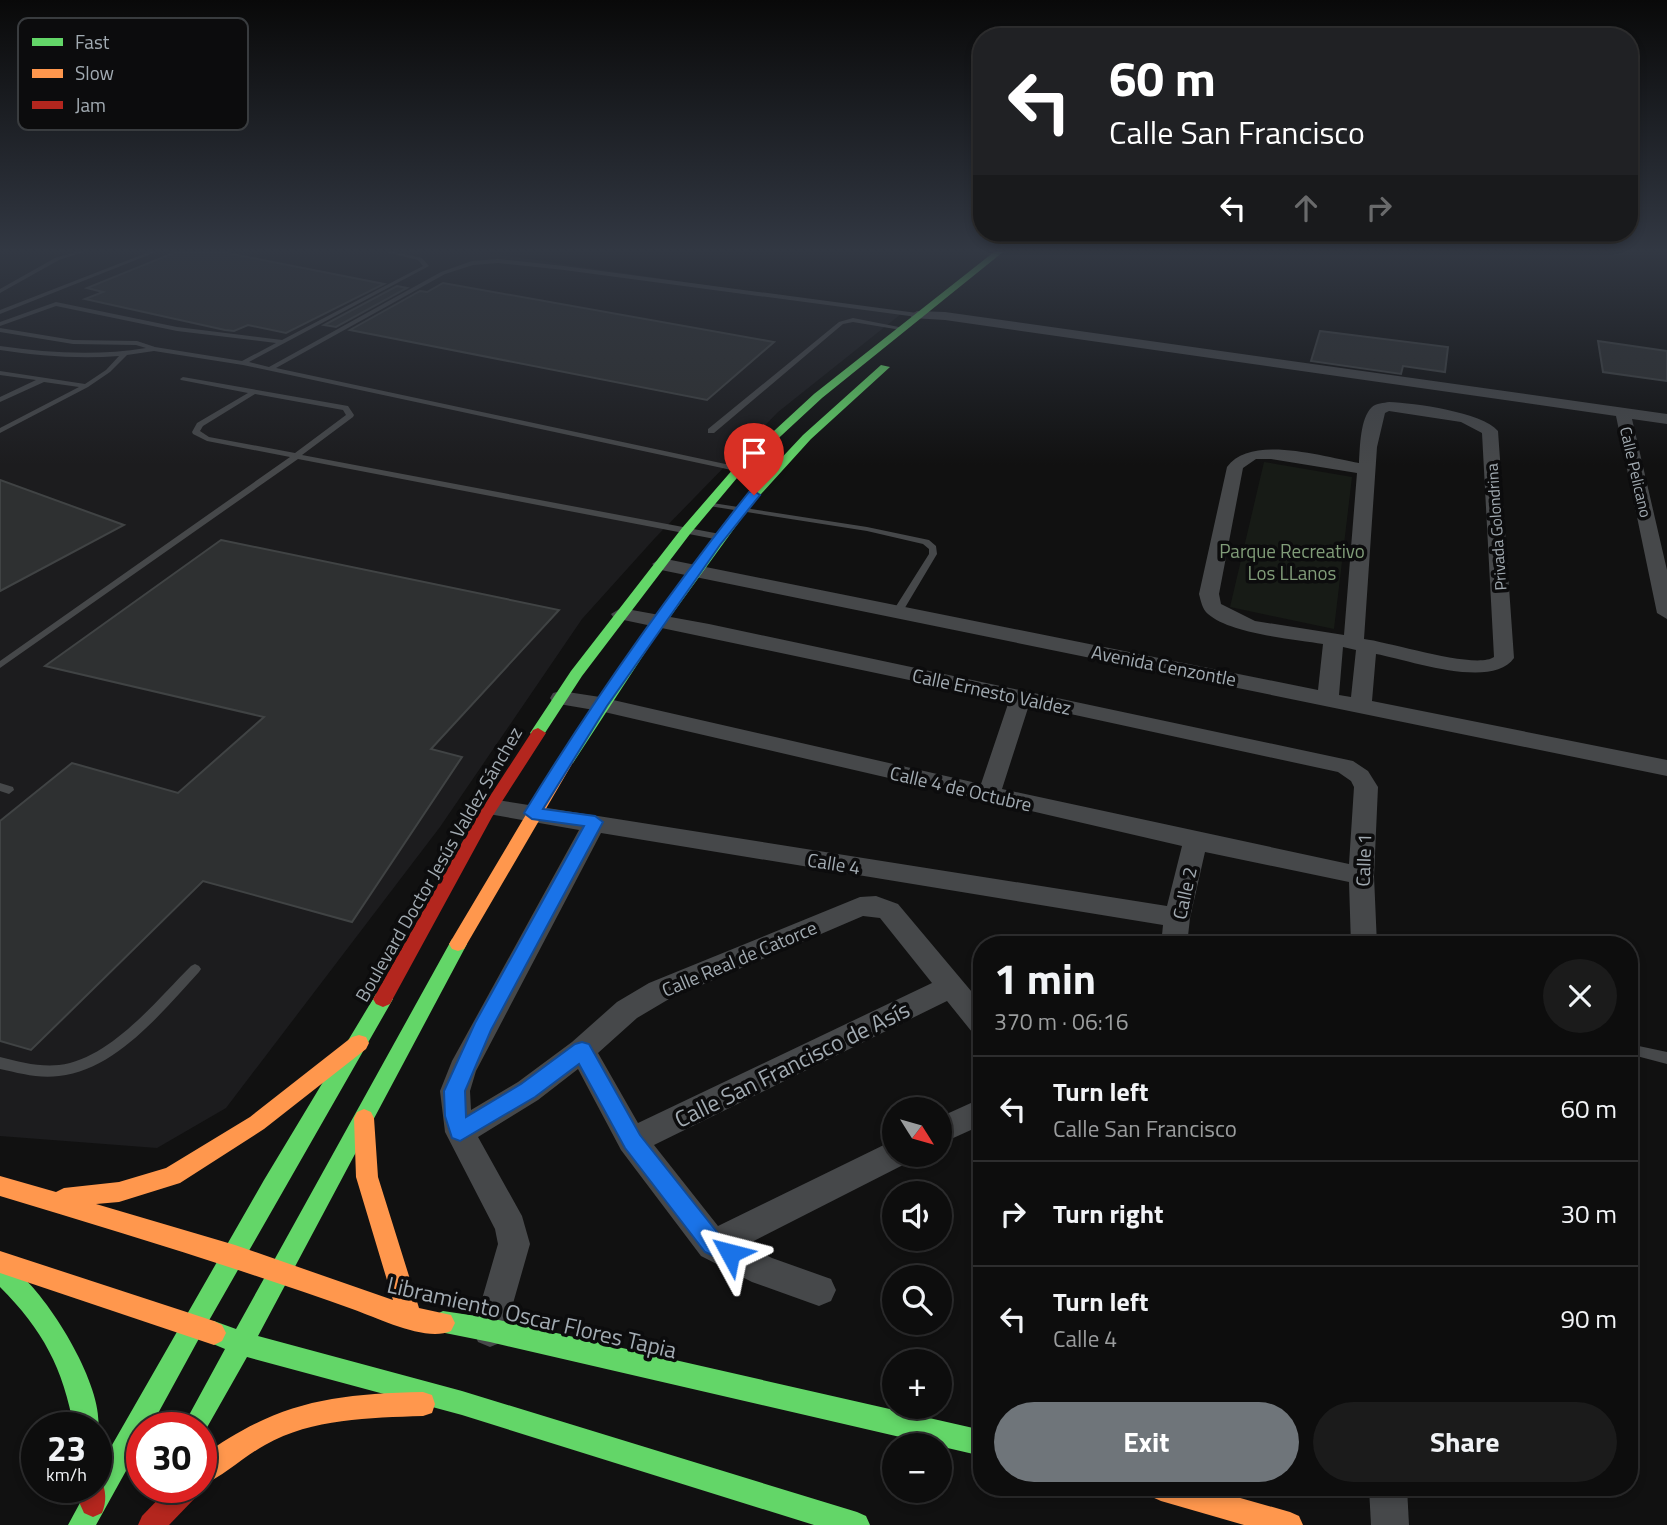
<!DOCTYPE html>
<meta charset="utf-8">
<style>
body{margin:0;font-family:"Titillium Web",sans-serif;background:#1b1b1b;color:#f1f3f6;height:100vh;display:flex;flex-direction:column;font-size:26px;white-space:nowrap}
*{box-sizing:border-box;margin:0}
p{font-size:23px;color:#9a9c9d}
.icon{flex:none;width:38px;height:38px;fill:none;stroke:currentColor;stroke-width:2;stroke-linecap:round;stroke-linejoin:round}
.map{position:relative;flex:1;overflow:hidden}
.panel{position:absolute;left:973px;top:936px;width:665px;height:560px;display:flex;flex-direction:column;background:#0d0d0d;border-radius:28px;box-shadow:0 4px 10px #0003,0 0 0 2px #2d2d2e}
.panel>*{flex:none}
.guide{position:absolute;left:973px;top:28px;width:665px;height:214px;border-radius:28px;box-shadow:0 4px 10px #0003,0 0 0 2px #2d2d2e;background:#202124;color:#fff;overflow:hidden}
.needle{width:46px;rotate:127deg}
.tools{position:absolute;left:882px;top:1097px;display:grid;gap:14px}
.tools a{display:grid;place-items:center;width:70px;height:70px;border-radius:50%;background:#0d0d0d;box-shadow:0 4px 10px #0003,0 0 0 2px #2d2d2e;font-size:35px}
.speed{position:absolute;left:21px;top:1412px;display:flex;gap:14px;font-size:35px;font-weight:700;text-align:center}
.speed>*{display:grid;place-content:center;width:91px;height:91px;border-radius:50%;background:#0d0d0d;box-shadow:0 4px 10px #0003,0 0 0 2px #2d2d2e;line-height:1}
.speed small{font-size:18px;font-weight:400}
.speed .limit{border:10px solid #d22;background:#fff;color:#111}
.pin{position:absolute;display:grid;place-items:center;width:60px;height:60px;color:#fff;margin:-72px -30px;border-radius:50% 50% 50% 0;rotate:-45deg;box-shadow:0 0 7px #0007}
.pin .icon{rotate:45deg}
.me{position:absolute;width:77px;margin:-38px;rotate:308deg;stroke-linejoin:round;filter:drop-shadow(0 0 5px #0008)}
.turn{display:flex;align-items:center;gap:24px;height:147px;padding:0 21px;font-size:32px}
.turn .icon{width:91px;height:91px;stroke-width:2.5}
.turn b{display:block;font-size:49px;line-height:60px}
.lanes{display:flex;align-items:center;height:66px;padding:0 21px;background:#0003;justify-content:center;gap:35px;direction:ltr}
.lanes .off{opacity:.35}
.round{display:grid;place-items:center;flex:none;width:74px;height:74px;border-radius:37px;background:#1b1b1b}
.head{display:flex;align-items:center;justify-content:space-between;height:119px;padding:0 21px}
h1{font-size:42px;font-weight:700;line-height:52px}
.button{display:flex;gap:14px;margin-top:auto;padding:14px 21px}
.button a{flex:1;height:80px;border-radius:42px;background:#6f757a;color:#fff;font-size:28px;font-weight:700;line-height:80px;text-align:center}
.button a+a{background:#1b1b1b;color:#f1f3f6}
ul{padding:0;list-style:none}
li{display:flex;align-items:center;gap:21px;height:105px;padding:0 21px;border-top:2px solid #2d2d2e}
li div{flex:1}
li b{display:block;font-size:26px}
li em{font-style:normal}
.map>svg:first-child{display:block}
.built{fill:#1c1c1e}
.green{fill:#171b16}
.building{fill:#2e3031;stroke:#404344;stroke-width:2}
.lines{fill:none;stroke-linecap:round;stroke-linejoin:round}
.lane{fill:#46484a;fill-rule:evenodd}
.street{fill:#46484a;fill-rule:evenodd}
.fast{fill:#63d668;fill-rule:evenodd}
.slow{fill:#ff974d;fill-rule:evenodd}
.jam{fill:#b3261e;fill-rule:evenodd}
.route{fill:#1a73e8;stroke:#114b97;stroke-width:2}
.labels{text-anchor:middle;dominant-baseline:central;stroke-width:7;stroke-linejoin:round;paint-order:stroke}
.far-street-label{font-size:16px;fill:#a2abb2;stroke:#0c0c0d}
.park-label{font-size:19px;fill:#819d79;stroke:#0c0c0d}
.street-label{font-size:19px;fill:#a2abb2;stroke:#0c0c0d}
.near-street-label{font-size:23px;fill:#a2abb2;stroke:#0c0c0d}
.key{fill:#0c0c0d;stroke:#393c3f;stroke-width:2}
.key-label{font-size:19px;fill:#a2abb2}
</style>
<div class="map">
<svg width="1667" height="1525" viewBox="0 0 1667 1525">
<rect width="100%" height="100%" fill="#111"/>
<path class="built" d="M0,252H480L901,314L778,412L655,538L582,619L440,827L226,1108L157,1148L0,1136Z"/>
<path class="green" d="M1264,462L1352,477L1334,629L1230,607Z"/>
<g class="building">
<path d="M176,252H222L384,284L286,333L248,325L234,331L225,330L85,299L103,292L87,288Z"/>
<path d="M443,283L774,342L707,400L350,330L420,291L427,292Z"/>
<path d="M397,286L407,288L336,327L324,325Z"/>
<path d="M1320,331L1448,347L1445,372L1403,366L1401,374L1311,361Z"/>
<path d="M1598,341L1667,351V381L1603,372Z"/>
<path d="M0,480L124,525L0,591Z"/>
<path d="M221,540L559,610L431,749L462,757L352,922L203,881L31,1050L0,1041V821L72,763L178,793L264,717L45,666Z"/>
</g>
<g class="lines">
<g class="lane">
<path d="M76,252H84L59,260L0,293V289L55,258Z"/>
<path d="M149,252H156L0,314V310Z"/>
<path d="M386,252H395L422,258L429,266L249,362L269,367L441,272L472,261L498,259L564,266L917,313L920,315L917,317L564,270L498,263L473,265L445,274L276,368L772,474L773,476L769,478L243,365L154,351L127,355L110,372L88,387L0,433V428L79,387L44,382L0,402V397L36,380L0,375V371L85,384L106,370L119,356C79,359 39,356 0,350V346C49,353 97,356 146,348L136,345L73,344L0,332V328L73,340L137,341L155,347L242,361L276,343L177,331L56,306L0,326V322L56,302L177,327L282,340L423,266L418,260Z"/>
<path d="M853,318L904,328L901,330L853,322L843,324L714,433H708V429L839,322Z"/>
<path d="M183,377L348,406L354,415L353,417L302,455L720,534L724,537L720,540L298,459L0,668V661L290,457L207,441L193,434L192,432L197,423L248,393L181,380L180,379ZM255,394L343,410L346,415L295,453L209,437L200,431L203,426Z"/>
<path d="M706,502L867,527L929,540L936,546L937,554L903,611L898,614L893,611L929,554V549L923,544L867,531L709,506H706Z"/>
<path d="M0,783L13,787L14,790L9,794L0,791Z"/>
<path d="M195,964L199,966L201,969L199,972C162,1012 116,1070 59,1076C39,1079 19,1073 0,1069V1057C19,1062 39,1067 59,1065C110,1059 157,1000 191,966Z"/>
<path d="M1634,1045L1667,1052V1064L1629,1054V1046Z"/>
</g>
<g class="street">
<path d="M917,311L945,312L1667,414V424L1632,419L1667,570V619L1657,613L1616,416L945,320L912,318L910,315Z"/>
<path d="M1389,402C1414,403 1482,412 1498,431L1514,658C1492,690 1409,660 1376,654L1372,701L1667,760V776L661,570L652,564L661,558L1318,690L1323,644C1293,639 1231,634 1208,614C1202,609 1201,601 1199,594L1227,467C1251,434 1323,457 1359,463C1360,448 1360,418 1372,407C1376,403 1384,403 1389,402ZM1389,411L1461,422L1482,433L1494,657C1476,670 1390,642 1364,639L1377,447L1385,413ZM1256,459H1271L1357,473L1344,635L1255,621L1221,604L1219,594L1243,468ZM1343,647L1356,650L1351,697L1339,695Z"/>
<path d="M621,608L709,624L1353,761L1368,771L1378,787L1374,876L1377,945H1351L1349,882L1205,852L1190,918L1187,945H1161L1163,925L601,833L476,1071L470,1091L471,1110L518,1082L572,1042L617,1002L649,983L860,897L876,896L898,904L982,1004V1035L972,1032L947,1001L654,1145L718,1226L894,1140V1155H909L905,1164L746,1245L772,1258L831,1279L836,1290L831,1301L819,1306L752,1282L701,1256L621,1150L578,1069L538,1100L478,1137L522,1216L530,1244L502,1342L490,1347L478,1342L473,1330L498,1244L495,1229L445,1132L440,1091L452,1061L579,830L483,813L479,807L483,801L491,799L1167,906L1182,846L600,711L553,703L550,698L553,693L561,691L600,697L981,784L1009,701L614,618L611,614ZM1029,705L1338,772L1351,781L1354,787L1349,864L1002,789ZM863,916L880,918L932,983L638,1123L598,1053L637,1018L669,999Z"/>
<path d="M982,1098V1125L940,1144V1117Z"/>
<path d="M1369,1488H1407L1409,1525H1371Z"/>
</g>
<g class="fast">
<path d="M994,252H1003L822,398L742,472L690,534L582,676L543,736H533L530,733L571,671L682,528L734,468L814,394Z"/>
<path d="M881,365L890,367L811,439L752,504L652,642L573,763H561L559,759L641,637L744,498L803,435Z"/>
<path d="M458,937L464,939L467,944L258,1336L462,1391L857,1512L866,1516L870,1525H814L462,1415L247,1357L201,1438V1428H182L225,1349L206,1341L202,1333L150,1428H142V1442L96,1525H68L88,1488H96V1473L264,1180L376,994L383,991L390,994L393,999L207,1324L214,1321L236,1329L452,939Z"/>
<path d="M0,1260C39,1276 113,1396 96,1436V1428H74C63,1368 43,1330 0,1287Z"/>
<path d="M443,1311L490,1318L982,1430V1456L490,1342L435,1331L431,1323L435,1315Z"/>
</g>
<g class="slow">
<path d="M567,754L575,759L464,949L458,951L452,949L449,944L452,939L559,759Z"/>
<path d="M359,1035L366,1037L369,1043L366,1049L264,1129L180,1183L119,1202L96,1204L235,1245L393,1300L356,1177L354,1118L357,1112L364,1109L371,1112L374,1118L378,1177L419,1308L451,1315L455,1323L451,1331C426,1342 380,1319 355,1310C238,1268 119,1232 0,1196V1176L56,1192L64,1188L119,1182L166,1168L250,1117L352,1037Z"/>
<path d="M0,1251L214,1321L222,1325L226,1333L222,1341L214,1345L0,1273Z"/>
<path d="M423,1392L432,1395L435,1404L432,1413L423,1416C369,1418 313,1418 265,1445C243,1457 224,1476 201,1486V1457C277,1402 331,1394 423,1392Z"/>
<path d="M1148,1488H1205L1290,1512L1299,1516L1303,1525H1244L1161,1501L1152,1497Z"/>
</g>
<g class="jam">
<path d="M538,728L546,733L492,817L390,1004L383,1007L376,1004L373,999L376,994L477,816L533,730Z"/>
<path d="M96,1477L101,1479C106,1491 107,1501 102,1513L93,1517L84,1513L80,1504L79,1488H96Z"/>
<path d="M169,1488H200L196,1497L169,1525H138L142,1516Z"/>
</g>
</g>
<linearGradient id="sky" x2="0" y2="1"><stop stop-color="#090909"/><stop offset="0.54" stop-color="#323843"/><stop offset="1" stop-color="#323843" stop-opacity="0"/></linearGradient>
<rect width="1667" height="465" fill="url(#sky)"/>
<path class="route" d="M754,491L760,495L720,545L607,706L543,809L595,816L603,822L491,1030L465,1091L466,1117L521,1084L575,1044L582,1042L589,1044L640,1135L721,1237L738,1245L742,1253L738,1261L730,1264L705,1252L625,1148L579,1064L535,1097L460,1141L452,1138L445,1116L444,1091L475,1023L584,826L532,819L524,813C592,702 668,594 749,492Z"/>
<g class="labels">
<g class="far-street-label">
<text transform="translate(1636 472) rotate(77)">Calle Pelicano</text>
<text transform="translate(1496 527) rotate(-94)">Privada Golondrina</text>
</g>
<g class="park-label">
<text x="1292" y="550">Parque Recreativo<tspan x="1292" dy="22">Los LLanos</tspan></text>
</g>
<g class="street-label">
<text transform="translate(1164 665) rotate(11)">Avenida Cenzontle</text>
<text transform="translate(992 691) rotate(12)">Calle Ernesto Valdez</text>
<text transform="translate(961 788) rotate(13)">Calle 4 de Octubre</text>
<text transform="translate(1363 860) rotate(-88)">Calle 1</text>
<text transform="translate(834 863) rotate(9)">Calle 4</text>
<text transform="translate(438 864) rotate(-60)">Boulevard Doctor Jesús Valdez Sánchez</text>
<text transform="translate(1184 893) rotate(-78)">Calle 2</text>
<text transform="translate(739 958) rotate(-23)">Calle Real de Catorce</text>
</g>
<g class="near-street-label">
<text transform="translate(792 1064) rotate(-26)">Calle San Francisco de Asís</text>
<text transform="translate(532 1317) rotate(13)">Libramiento Oscar Flores Tapia</text>
</g>
</g>
<rect x="18" y="18" width="230" height="112" rx="10" class="key"/>
<rect x="32" y="38" width="31" height="8" fill="#63d668"/>
<rect x="32" y="69" width="31" height="9" fill="#ff974d"/>
<rect x="32" y="101" width="31" height="8" fill="#b3261e"/>
<g class="key-label">
<text x="75" y="49">Fast</text>
<text x="75" y="80">Slow</text>
<text x="75" y="112">Jam</text>
</g>
</svg>
<div class="tools">
<a><svg class="needle" viewBox="-14 -14 28 28"><path d="M0-13l5 13h-10z" fill="#e53935"/><path d="M0 13l5-13h-10z" fill="#9a9c9d"/></svg></a>
<a><svg class="icon" aria-label="sound" viewBox="0 0 24 24"><path d="M4 9h4l5-4v14l-5-4H4zM17 9q2 3 0 6"/></svg></a>
<a><svg class="icon" aria-label="search" viewBox="0 0 24 24"><circle cx="10" cy="10" r="6"/><path d="M15 15l6 6"/></svg></a>
<a>+</a>
<a>−</a>
</div>
<div class="speed"><div>23<small>km/h</small></div><div class="limit">30</div></div>
<div class="pin" style="left:754px;top:495px;background:#d93025"><svg class="icon" aria-label="arrive" viewBox="0 0 24 24"><path d="M6 21V4h12l-3 4 3 4H6"/></svg></div>
<svg class="me" style="left:730px;top:1253px" viewBox="-20 -20 40 40"><path d="M0-17L14 15 0 8-14 15z" fill="#1a73e8" stroke="#fff" stroke-width="4"/></svg>
<div class="guide">
<div class="turn"><svg class="icon" aria-label="left" viewBox="0 0 24 24"><path d="M17 20v-9H6M10 6l-5 5 5 5"/></svg><div><b>60 m</b>Calle San Francisco</div></div>
<div class="lanes"><svg class="icon" aria-label="left" viewBox="0 0 24 24"><path d="M17 20v-9H6M10 6l-5 5 5 5"/></svg><svg class="icon off" aria-label="ahead" viewBox="0 0 24 24"><path d="M12 20V5M6 11l6-6 6 6"/></svg><svg class="icon off" aria-label="right" viewBox="0 0 24 24"><path d="M7 20v-9h11M14 6l5 5-5 5"/></svg></div>
</div>
<section class="panel">
<div class="head"><div><h1>1 min</h1><p>370 m · 06:16</p></div><a class="round"><svg class="icon" aria-label="close" viewBox="0 0 24 24"><path d="M6 6l12 12M18 6L6 18"/></svg></a></div>
<ul>
<li><svg class="icon" aria-label="left" viewBox="0 0 24 24"><path d="M17 20v-9H6M10 6l-5 5 5 5"/></svg><div><b>Turn left</b><p>Calle San Francisco</p></div><em>60 m</em></li>
<li><svg class="icon" aria-label="right" viewBox="0 0 24 24"><path d="M7 20v-9h11M14 6l5 5-5 5"/></svg><div><b>Turn right</b></div><em>30 m</em></li>
<li><svg class="icon" aria-label="left" viewBox="0 0 24 24"><path d="M17 20v-9H6M10 6l-5 5 5 5"/></svg><div><b>Turn left</b><p>Calle 4</p></div><em>90 m</em></li>
</ul>
<div class="button"><a>Exit</a><a>Share</a></div>
</section>
</div>
